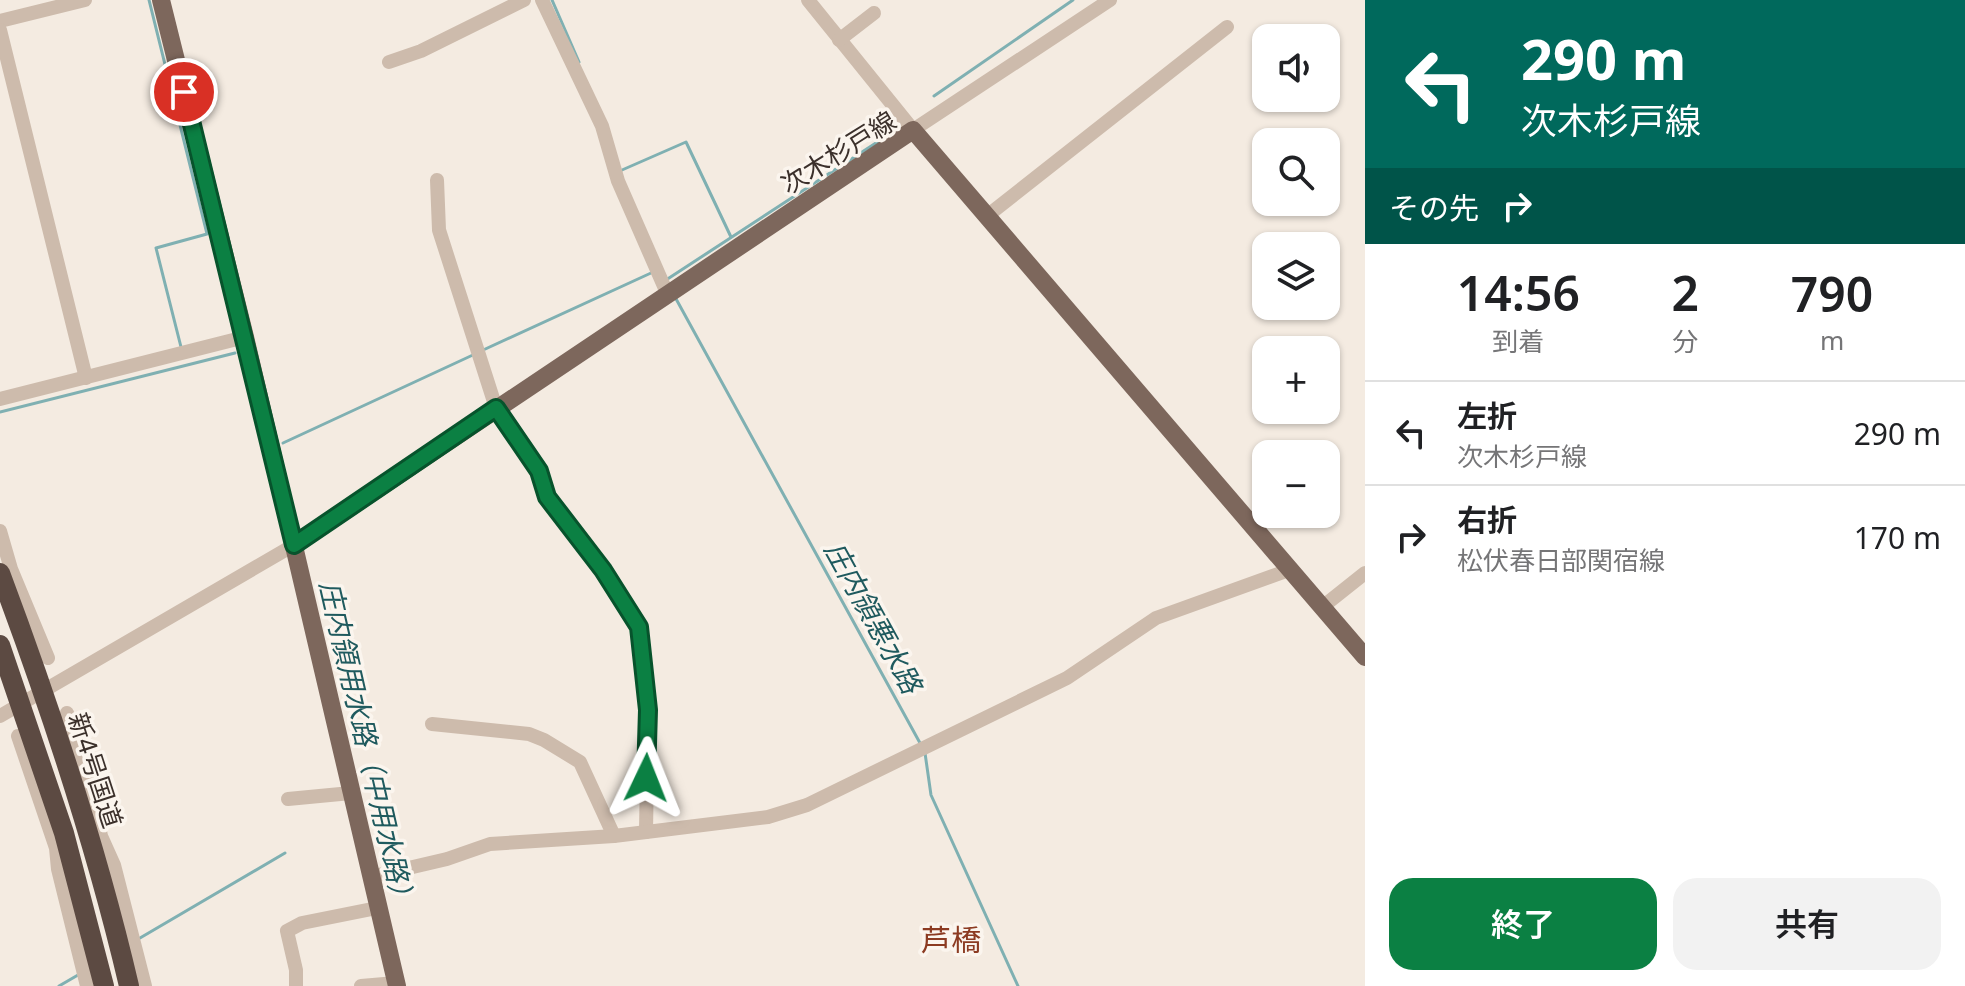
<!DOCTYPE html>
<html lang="ja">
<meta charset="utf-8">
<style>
body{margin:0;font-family:"Noto Sans","Noto Sans JP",sans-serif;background:#f2f2f2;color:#202124;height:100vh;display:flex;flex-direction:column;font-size:30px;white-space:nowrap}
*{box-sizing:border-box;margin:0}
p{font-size:26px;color:#757577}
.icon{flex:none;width:44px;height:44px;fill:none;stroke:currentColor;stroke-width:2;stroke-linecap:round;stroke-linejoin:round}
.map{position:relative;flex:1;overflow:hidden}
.drawer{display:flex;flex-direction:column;background:#fff;width:600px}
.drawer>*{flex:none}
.banner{background:#00695c;color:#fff;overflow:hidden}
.controls{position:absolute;left:1252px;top:24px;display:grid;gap:16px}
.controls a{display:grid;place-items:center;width:88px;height:88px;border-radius:16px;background:#fff;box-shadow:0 2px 6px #0004;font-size:40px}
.pin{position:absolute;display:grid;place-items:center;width:68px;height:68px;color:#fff;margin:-34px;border:4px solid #fff;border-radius:50%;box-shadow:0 2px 8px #0007}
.me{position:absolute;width:88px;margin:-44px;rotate:2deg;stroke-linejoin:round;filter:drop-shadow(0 0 6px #0008)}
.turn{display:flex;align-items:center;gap:28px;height:168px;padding:0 24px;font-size:36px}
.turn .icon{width:104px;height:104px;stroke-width:2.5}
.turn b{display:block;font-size:56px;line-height:68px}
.then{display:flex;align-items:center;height:76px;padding:0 24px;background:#0003;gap:16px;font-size:30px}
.eta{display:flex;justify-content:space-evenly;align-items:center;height:136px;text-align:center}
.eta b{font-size:48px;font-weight:600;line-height:56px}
.button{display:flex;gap:16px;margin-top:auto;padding:16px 24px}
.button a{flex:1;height:92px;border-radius:24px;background:#0b8043;color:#fff;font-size:32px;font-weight:600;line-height:92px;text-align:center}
.button a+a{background:#f2f2f2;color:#202124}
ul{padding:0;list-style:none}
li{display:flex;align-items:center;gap:24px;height:104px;padding:0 24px;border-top:2px solid #e0e0e0}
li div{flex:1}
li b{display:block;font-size:30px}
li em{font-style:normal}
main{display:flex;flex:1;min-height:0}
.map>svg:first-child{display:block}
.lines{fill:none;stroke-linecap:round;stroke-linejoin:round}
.stream{stroke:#7fb0b2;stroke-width:3}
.minor{stroke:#cdbbac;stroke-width:14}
.major{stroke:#7d675c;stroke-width:18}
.highway{stroke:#5c4a42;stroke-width:20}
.route-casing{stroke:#07532c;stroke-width:20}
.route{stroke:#0b8043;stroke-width:14}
.labels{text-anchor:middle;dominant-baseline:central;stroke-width:7;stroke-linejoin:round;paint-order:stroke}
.street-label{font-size:26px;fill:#3b302b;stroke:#fbf5ee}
.water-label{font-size:28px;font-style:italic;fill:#1f5a5e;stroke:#fbf5ee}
.quarter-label{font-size:30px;fill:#8c3b22;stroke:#fbf5ee}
</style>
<main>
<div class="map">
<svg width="1365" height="986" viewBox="0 0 1365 986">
<rect width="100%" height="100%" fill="#f4ebe1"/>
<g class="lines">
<g class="stream">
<path d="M149,0L207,234L156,248L181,347"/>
<path d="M552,0L579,62"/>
<path d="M934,96L1073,0"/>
<path d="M622,170L686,142L731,237"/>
<path d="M666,280L882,139"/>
<path d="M675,297L920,743"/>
<path d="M481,351L651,273"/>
<path d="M0,412L235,353"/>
<path d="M283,443L475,354"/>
<path d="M925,753L931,795L1018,986"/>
<path d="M140,938L285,853"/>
<path d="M59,986L78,975"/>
</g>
<g class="minor">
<path d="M542,0L602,126L618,181L667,293"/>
<path d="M808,0L913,130L1110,0"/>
<path d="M0,21L85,0"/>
<path d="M0,30L86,378"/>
<path d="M839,40L874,13"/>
<path d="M389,62L421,51L524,0"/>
<path d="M437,180L439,230L496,408L539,471L547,497L603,570L639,627L648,710L646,832"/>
<path d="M987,216L1227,27"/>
<path d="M0,399L245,337"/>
<path d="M0,531L11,569L48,658"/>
<path d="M1321,608L1365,573"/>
<path d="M67,713L89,780L101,836L114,865L145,986"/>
<path d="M0,716L294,545"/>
<path d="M432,724L529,734L544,740L580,762L614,836"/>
<path d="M18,736L56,848L58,869L87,986"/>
<path d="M288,799L351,793"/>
<path d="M370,877L447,859L490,844L614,836L768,817L807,805L1067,678L1156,618L1289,570"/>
<path d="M296,986V970L287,931L302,923L377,908"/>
<path d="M361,986L396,983"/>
</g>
<g class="major">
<path d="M161,0L245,337L397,986"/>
<path d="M294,545L913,130L1365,657"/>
</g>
<g class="highway">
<path d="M0,573C51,709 96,845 129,986"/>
<path d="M0,645L64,833L104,986"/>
</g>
</g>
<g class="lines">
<g class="route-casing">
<path id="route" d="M184,92L294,545L496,408L539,471L547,497L603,570L639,627L648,710L646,778"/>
</g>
<use href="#route" class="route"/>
</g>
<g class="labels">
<g class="street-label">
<text transform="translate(838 152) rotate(-32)">次木杉戸線</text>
<text transform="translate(96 770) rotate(72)">新4号国道</text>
</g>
<g class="water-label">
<text transform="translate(874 617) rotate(61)">庄内領悪水路</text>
<text transform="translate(368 745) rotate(77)">庄内領用水路（中用水路）</text>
</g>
<g class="quarter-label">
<text x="951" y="939">芦橋</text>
</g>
</g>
</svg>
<div class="controls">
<a><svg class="icon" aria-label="sound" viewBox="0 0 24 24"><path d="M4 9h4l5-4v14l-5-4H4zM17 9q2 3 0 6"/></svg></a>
<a><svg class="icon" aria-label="search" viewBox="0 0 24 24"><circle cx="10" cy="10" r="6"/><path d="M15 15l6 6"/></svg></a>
<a><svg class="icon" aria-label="layers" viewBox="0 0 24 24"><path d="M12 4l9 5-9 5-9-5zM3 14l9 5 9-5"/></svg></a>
<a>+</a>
<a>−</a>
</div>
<div class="pin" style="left:184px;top:92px;background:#d93025"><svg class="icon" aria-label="arrive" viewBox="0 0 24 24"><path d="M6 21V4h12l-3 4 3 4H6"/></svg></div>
<svg class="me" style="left:646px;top:778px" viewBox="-20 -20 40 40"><path d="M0-17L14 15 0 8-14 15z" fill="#0b8043" stroke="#fff" stroke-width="4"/></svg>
</div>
<section class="drawer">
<div class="banner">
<div class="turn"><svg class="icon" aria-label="left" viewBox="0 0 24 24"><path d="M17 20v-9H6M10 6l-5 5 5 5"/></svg><div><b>290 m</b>次木杉戸線</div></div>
<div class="then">その先<svg class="icon" aria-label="right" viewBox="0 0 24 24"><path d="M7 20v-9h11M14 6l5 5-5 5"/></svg></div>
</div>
<div class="eta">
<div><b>14:56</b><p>到着</p></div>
<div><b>2</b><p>分</p></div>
<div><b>790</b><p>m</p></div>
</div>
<ul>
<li><svg class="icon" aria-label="left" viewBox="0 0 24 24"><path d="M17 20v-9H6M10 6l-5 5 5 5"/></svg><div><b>左折</b><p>次木杉戸線</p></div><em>290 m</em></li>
<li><svg class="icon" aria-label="right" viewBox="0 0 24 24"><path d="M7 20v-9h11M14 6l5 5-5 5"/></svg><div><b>右折</b><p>松伏春日部関宿線</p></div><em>170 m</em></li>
</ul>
<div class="button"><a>終了</a><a>共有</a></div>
</section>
</main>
